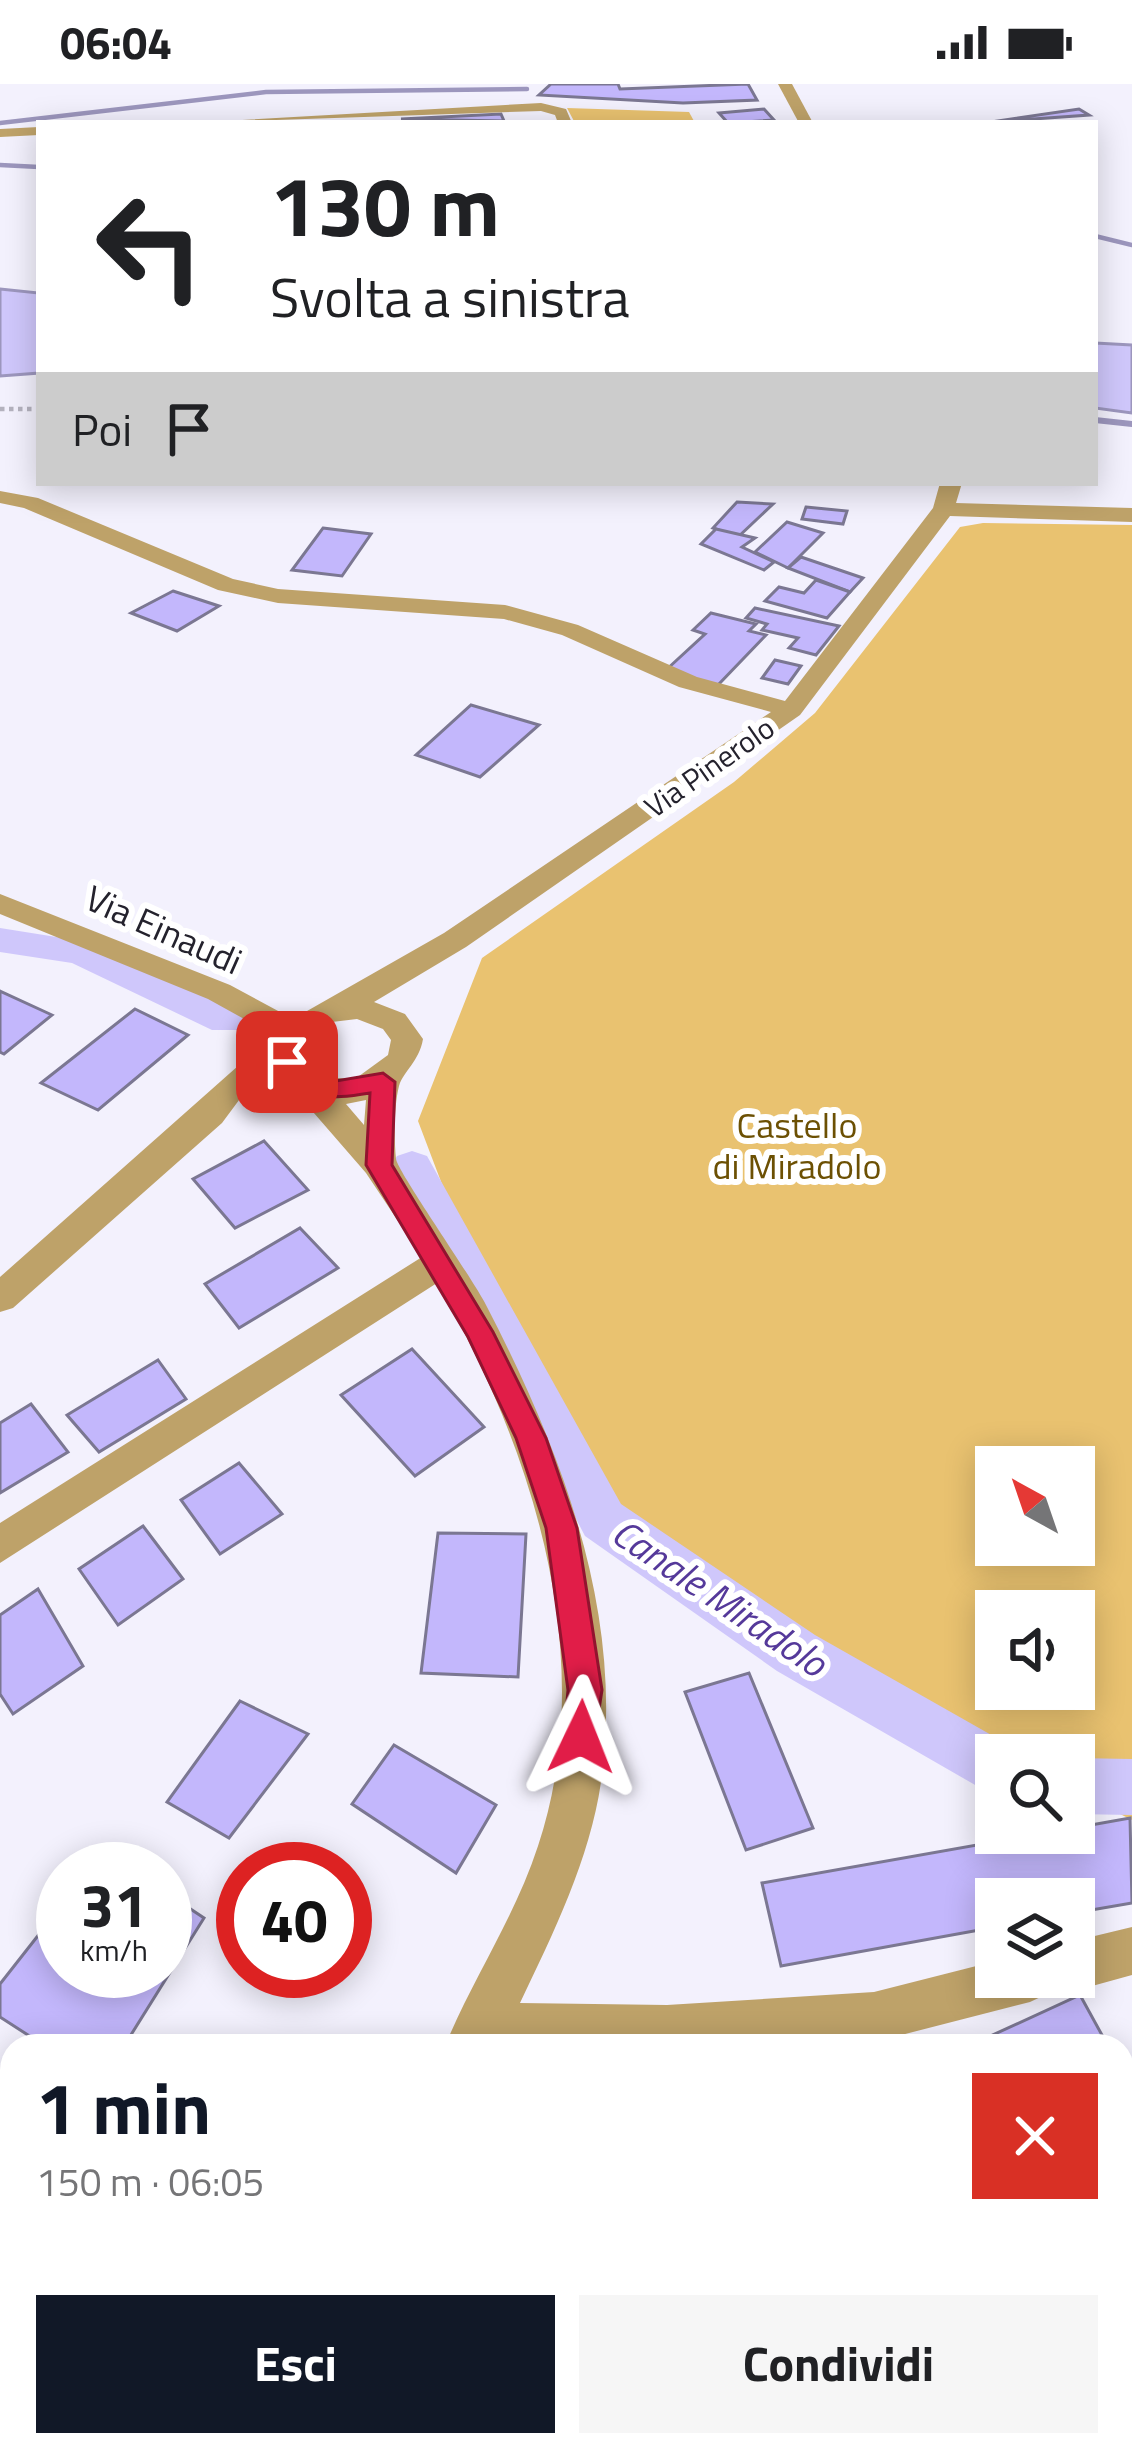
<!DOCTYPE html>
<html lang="it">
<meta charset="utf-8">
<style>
body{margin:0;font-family:"Titillium Web",sans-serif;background:#f6f6f6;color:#202124;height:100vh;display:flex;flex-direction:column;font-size:45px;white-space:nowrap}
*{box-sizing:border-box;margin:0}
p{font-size:39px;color:#757577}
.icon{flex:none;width:66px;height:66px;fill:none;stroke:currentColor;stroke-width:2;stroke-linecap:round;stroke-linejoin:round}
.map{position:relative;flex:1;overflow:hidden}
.details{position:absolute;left:0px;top:1950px;width:1134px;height:423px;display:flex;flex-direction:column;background:#fff;border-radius:36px 36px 0 0;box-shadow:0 6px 30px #0003}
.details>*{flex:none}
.hud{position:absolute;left:36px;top:36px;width:1062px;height:366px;border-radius:0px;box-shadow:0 6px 30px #0003;background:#fff;color:#202124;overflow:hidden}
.needle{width:78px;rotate:320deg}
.controls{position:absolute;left:975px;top:1362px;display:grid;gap:24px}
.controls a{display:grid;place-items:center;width:120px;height:120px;border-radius:0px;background:#fff;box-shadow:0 6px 30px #0003;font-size:60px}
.speed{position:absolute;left:36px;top:1758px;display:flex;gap:24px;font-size:60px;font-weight:700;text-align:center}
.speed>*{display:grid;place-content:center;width:156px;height:156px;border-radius:50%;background:#fff;box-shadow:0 6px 30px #0003;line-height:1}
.speed small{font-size:30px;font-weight:400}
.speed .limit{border:18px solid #d22;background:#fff;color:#111}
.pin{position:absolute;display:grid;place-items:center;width:102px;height:102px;color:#fff;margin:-51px;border-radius:24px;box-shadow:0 6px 18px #0006}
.me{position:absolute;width:132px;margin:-66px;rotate:2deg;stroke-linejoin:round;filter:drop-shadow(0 0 9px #0008)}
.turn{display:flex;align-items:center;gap:42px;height:252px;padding:0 36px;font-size:54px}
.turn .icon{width:156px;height:156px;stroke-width:2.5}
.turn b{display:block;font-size:84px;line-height:102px}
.then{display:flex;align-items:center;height:114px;padding:0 36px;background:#0003;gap:24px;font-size:45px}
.round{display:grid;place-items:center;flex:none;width:126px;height:126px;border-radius:0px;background:#f6f6f6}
.headline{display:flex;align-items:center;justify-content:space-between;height:204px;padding:0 36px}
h1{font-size:72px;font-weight:700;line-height:90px;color:#111827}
.button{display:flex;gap:24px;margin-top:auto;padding:24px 36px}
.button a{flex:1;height:138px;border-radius:0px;background:#111827;color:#fff;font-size:48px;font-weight:700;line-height:138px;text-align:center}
.button a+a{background:#f6f6f6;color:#202124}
.status{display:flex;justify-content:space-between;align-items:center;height:84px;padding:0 60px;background:#fff;direction:ltr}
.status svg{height:33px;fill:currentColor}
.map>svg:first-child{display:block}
.green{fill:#e9c270;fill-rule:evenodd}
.water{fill:#cfc7fb;stroke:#9c96bd;stroke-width:3}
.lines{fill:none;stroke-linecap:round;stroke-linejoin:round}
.stream-far1{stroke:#9c96bd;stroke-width:4.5}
.stream{stroke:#9c96bd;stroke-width:6}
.canal{fill:#cfc7fb;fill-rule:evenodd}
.building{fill:#c3b7fc;stroke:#7b7792;stroke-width:3}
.path{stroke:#b4b2be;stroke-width:4.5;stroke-dasharray:4.5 4.5;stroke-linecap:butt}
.minor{fill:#bea269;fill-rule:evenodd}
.route{fill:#e11d48;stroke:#92132f;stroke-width:3}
.labels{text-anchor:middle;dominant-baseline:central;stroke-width:12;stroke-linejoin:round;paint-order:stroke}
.far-street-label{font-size:30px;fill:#24222d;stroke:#fff}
.street-label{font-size:36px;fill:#24222d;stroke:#fff}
.park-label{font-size:36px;fill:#6c5003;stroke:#fff}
.water-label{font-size:39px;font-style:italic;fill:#55399a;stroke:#fff}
</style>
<div class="status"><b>06:04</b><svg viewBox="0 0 49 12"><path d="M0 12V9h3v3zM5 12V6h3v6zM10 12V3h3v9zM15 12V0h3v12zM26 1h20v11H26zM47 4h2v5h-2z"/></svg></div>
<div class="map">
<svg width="1132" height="2372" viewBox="0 0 1132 2372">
<rect width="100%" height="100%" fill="#f3f1fd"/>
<g class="green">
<path d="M567,24L689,28L695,39H575Z"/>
<path d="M983,439L1132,441V1736L1074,1707V1671H1003L969,1654L753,1524L610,1427L451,1124L418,1037L482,874L734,698L815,629L960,443ZM996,1383H1074V1461H996ZM996,1527H1074V1605H996Z"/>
</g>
<g class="water">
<path d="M0,205L39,209V289L0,292Z"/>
<path d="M1095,259L1132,261V329L1095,324Z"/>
</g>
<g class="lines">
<g class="stream-far1">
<path d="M0,39L266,8L527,5"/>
<path d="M0,81L39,83"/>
<path d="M1095,152L1132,161"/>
</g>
<path class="stream" d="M1095,336L1132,340"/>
<g class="canal">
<path d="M0,844L94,859L240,928L246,937L240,946H212L72,879L0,868Z"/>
<path d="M412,1067L427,1072L621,1420L815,1551L1016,1665L1018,1671H996V1713L777,1587L585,1452L391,1083L397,1072Z"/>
<path d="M1074,1674L1132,1675V1731L1074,1730Z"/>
</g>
</g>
<g class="building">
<path d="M551,0H618L620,5L748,0L757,16L683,19L539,11Z"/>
<path d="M764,25L774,36L728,39L719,29Z"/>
<path d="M1079,25L1089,31L991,38Z"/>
<path d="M501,30L504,37L401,35Z"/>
<path d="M737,418L773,420L738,453L713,444Z"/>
<path d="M806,423L847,427L843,440L802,435Z"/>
<path d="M787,438L823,449L788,484L755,468Z"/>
<path d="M323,444L371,450L342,492L292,486Z"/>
<path d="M716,445L755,454L742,463L774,478L764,486L701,460Z"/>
<path d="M801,473L863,494L850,508L788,484Z"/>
<path d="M816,496L850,508L827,534L765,517L779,503L804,509Z"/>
<path d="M173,507L219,522L177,547L131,529Z"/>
<path d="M755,524L839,542L816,571L789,564L798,554L762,546L767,540L746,534Z"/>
<path d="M711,529L756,540L749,547L766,551L717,602L666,586L705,550L693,546Z"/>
<path d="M775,576L801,582L788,600L762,594Z"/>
<path d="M471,621L539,641L480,693L416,671Z"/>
<path d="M0,907L52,931L4,970L0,968Z"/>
<path d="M135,925L188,951L98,1026L41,999Z"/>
<path d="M264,1057L308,1106L235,1144L193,1095Z"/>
<path d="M300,1144L338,1184L239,1244L205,1200Z"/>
<path d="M412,1265L484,1343L415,1392L341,1311Z"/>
<path d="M158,1276L186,1315L99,1368L67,1331Z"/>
<path d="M31,1320L68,1368L0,1409V1339Z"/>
<path d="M239,1379L282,1430L220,1470L181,1416Z"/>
<path d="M143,1442L183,1495L118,1541L79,1485Z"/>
<path d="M438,1449L526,1450L518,1593L421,1589Z"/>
<path d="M38,1505L83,1582L13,1630L0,1610V1531Z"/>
<path d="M749,1589L813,1744L746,1766L685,1608Z"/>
<path d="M240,1617L308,1650L229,1754L167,1718Z"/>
<path d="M394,1661L496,1721L456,1789L352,1720Z"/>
<path d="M1130,1734L1132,1819L1074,1829V1815H996V1843L781,1882L762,1799L1045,1749H1074V1744Z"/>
<path d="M165,1808L204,1834L124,1962H45L0,1933V1900L44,1844L63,1854V1887H165Z"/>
<path d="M1080,1911L1108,1962H990L986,1954Z"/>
<path d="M0,2267L12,2272V2361H40L35,2372H0Z"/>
<path d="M387,2361H445L463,2372H382Z"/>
<path d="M704,2361H962L966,2371L706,2372Z"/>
</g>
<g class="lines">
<path class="path" d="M0,325H39"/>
<g class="minor">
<path d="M778,0H792L813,39H799Z"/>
<path d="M541,19L566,25L572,39H558L555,31L541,27L188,39Z"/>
<path d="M39,43V51L0,53V45Z"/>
<path d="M940,399H962L956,419L1132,424V438L950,432L800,631L466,863L374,918L405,930L423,955C419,978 404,986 399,1002C394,1021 394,1056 396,1075C398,1088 473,1195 486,1221C562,1368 625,1530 601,1698C590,1775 553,1850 520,1919L667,1921L874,1908L996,1877V1893H1074V1857L1132,1843V1891L1074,1907L1054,1894L1047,1910L1030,1918L874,1958L445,1962C473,1894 515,1833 538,1762C600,1575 533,1364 437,1199L0,1479V1439L422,1173L366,1089L274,983L248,1004L222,1039L13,1224L0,1228V1193L273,951L208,915L0,830V810L230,901L293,935L444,849L771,628L679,603L562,551L504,535L278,519L218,506L24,424L0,419V407L38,414L233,495L278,505L505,521L578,541L697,593L785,617L933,424ZM357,935L383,945L391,956L388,971L355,995L318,993L303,976L309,954L332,938ZM366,1016L364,1041L346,1020Z"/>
<path d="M0,2029L12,2033V2085L0,2081Z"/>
<path d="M218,2361H277L272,2372H214Z"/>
</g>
</g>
<path class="route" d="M287,970L311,991L330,998L383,989L395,998L392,1081L493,1248L546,1354L577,1444L602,1606L593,1664L581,1669L569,1664L564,1653L568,1606L546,1444L516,1354L468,1253L366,1081L370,1009C328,1016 300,1017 275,978Z"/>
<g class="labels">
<g class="far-street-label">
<text transform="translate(709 683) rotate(-35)">Via Pinerolo</text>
</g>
<g class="street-label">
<text transform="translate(164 845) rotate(24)">Via Einaudi</text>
</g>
<g class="park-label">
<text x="797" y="1040">Castello<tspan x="797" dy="41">di Miradolo</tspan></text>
</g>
<g class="water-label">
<text transform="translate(720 1513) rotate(34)">Canale Miradolo</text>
</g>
</g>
</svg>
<div class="controls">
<a><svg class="needle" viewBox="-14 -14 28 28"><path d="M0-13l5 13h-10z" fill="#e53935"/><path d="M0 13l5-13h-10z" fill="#757577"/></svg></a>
<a><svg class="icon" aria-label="sound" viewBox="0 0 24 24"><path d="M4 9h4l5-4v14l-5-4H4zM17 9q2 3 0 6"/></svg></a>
<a><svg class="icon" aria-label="search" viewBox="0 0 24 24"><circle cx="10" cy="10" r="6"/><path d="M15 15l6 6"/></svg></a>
<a><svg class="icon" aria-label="layers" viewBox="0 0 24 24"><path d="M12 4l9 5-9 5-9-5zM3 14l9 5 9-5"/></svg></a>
</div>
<div class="speed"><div>31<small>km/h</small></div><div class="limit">40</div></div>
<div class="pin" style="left:287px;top:978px;background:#d93025"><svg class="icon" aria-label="arrive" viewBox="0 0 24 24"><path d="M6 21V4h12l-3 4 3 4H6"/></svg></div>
<svg class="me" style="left:581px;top:1653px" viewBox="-20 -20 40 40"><path d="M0-17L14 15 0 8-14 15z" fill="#e11d48" stroke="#fff" stroke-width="4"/></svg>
<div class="hud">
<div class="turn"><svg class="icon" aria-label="left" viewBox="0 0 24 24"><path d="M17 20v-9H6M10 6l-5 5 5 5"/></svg><div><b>130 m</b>Svolta a sinistra</div></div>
<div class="then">Poi<svg class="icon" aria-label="arrive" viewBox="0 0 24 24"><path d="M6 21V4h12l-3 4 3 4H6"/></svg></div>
</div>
<section class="details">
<div class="headline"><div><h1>1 min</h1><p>150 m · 06:05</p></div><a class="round" style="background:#d93025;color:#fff"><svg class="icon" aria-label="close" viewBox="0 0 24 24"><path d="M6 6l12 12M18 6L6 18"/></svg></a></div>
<div class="button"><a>Esci</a><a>Condividi</a></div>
</section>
</div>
